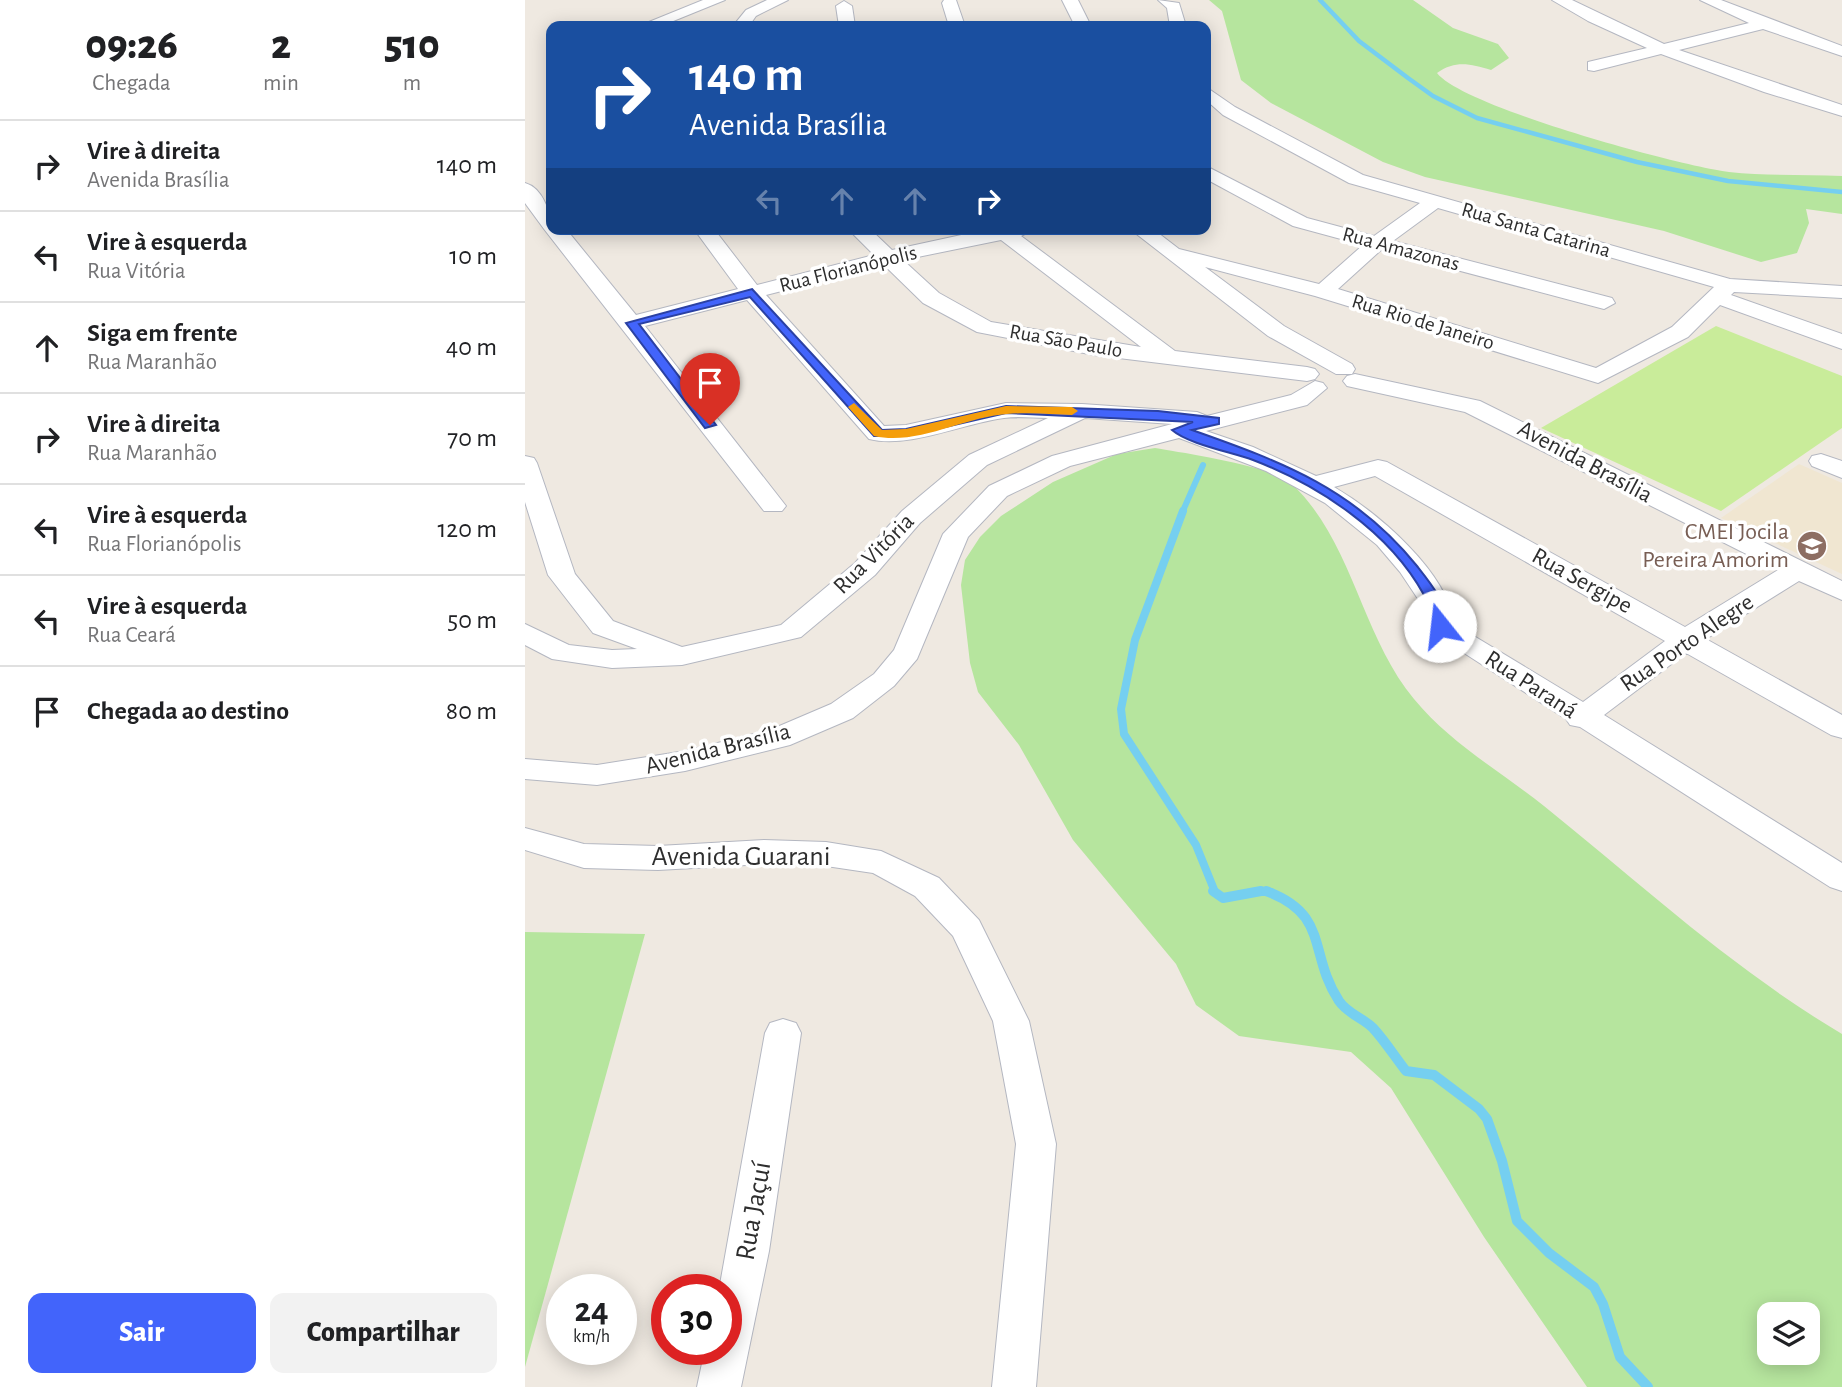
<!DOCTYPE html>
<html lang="pt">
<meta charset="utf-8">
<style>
body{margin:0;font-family:"Alegreya Sans",sans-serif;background:#f2f2f2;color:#202124;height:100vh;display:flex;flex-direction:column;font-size:26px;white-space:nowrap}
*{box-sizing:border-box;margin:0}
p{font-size:23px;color:#757577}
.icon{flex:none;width:38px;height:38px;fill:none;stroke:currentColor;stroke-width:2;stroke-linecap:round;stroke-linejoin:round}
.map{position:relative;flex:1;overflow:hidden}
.sheet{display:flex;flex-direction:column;background:#fff;width:525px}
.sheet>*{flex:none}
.guide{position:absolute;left:21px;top:21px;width:665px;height:214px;border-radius:14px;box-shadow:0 4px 18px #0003;background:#1a4fa0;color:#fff;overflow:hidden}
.fabs{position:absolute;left:1232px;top:1302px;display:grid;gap:14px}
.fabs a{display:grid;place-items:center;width:63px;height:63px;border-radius:14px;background:#fff;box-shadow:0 4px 18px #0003;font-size:35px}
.speed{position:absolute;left:21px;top:1274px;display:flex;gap:14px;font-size:35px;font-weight:700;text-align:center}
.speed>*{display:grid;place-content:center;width:91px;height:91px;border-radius:50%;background:#fff;box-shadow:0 4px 18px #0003;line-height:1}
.speed small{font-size:18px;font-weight:400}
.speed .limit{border:10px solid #d22;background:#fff;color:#111}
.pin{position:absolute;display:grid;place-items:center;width:60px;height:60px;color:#fff;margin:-72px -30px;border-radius:50% 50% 50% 0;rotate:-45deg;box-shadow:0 0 7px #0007}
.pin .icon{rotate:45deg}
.me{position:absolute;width:77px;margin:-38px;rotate:344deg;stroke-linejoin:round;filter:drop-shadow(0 0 5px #0008)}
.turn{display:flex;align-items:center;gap:24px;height:147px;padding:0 28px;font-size:32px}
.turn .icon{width:91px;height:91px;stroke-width:2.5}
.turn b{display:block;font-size:49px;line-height:60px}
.lanes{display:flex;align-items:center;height:66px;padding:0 28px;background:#0003;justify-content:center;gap:35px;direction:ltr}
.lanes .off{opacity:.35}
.eta{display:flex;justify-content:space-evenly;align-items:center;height:119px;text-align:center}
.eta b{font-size:42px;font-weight:800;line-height:49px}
.cta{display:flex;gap:14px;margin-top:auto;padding:14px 28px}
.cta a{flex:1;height:80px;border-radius:14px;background:#4264fb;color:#fff;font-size:28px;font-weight:800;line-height:80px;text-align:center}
.cta a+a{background:#f2f2f2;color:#202124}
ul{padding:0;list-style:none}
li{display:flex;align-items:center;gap:21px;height:91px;padding:0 28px;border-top:2px solid #e0e0e0}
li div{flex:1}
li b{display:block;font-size:26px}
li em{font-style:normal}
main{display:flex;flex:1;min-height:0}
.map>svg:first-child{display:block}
.education{fill:#f0e6d1}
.green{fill:#b6e59e;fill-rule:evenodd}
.pitch{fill:#c9ec9a}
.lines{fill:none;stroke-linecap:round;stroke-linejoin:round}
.stream-far3{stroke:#75cff0;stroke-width:4.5}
.stream-far2{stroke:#75cff0;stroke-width:6}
.stream-far1{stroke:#75cff0;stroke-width:8}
.stream{stroke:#75cff0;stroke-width:10}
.minor-casing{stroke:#b4b7c1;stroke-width:2}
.minor{fill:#fff;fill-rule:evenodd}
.route{fill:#4264fb;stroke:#2b41a3;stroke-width:2}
.slow{fill:#f59e0b}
.labels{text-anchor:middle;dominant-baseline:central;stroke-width:7;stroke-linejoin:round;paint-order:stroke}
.far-street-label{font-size:21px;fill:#2e2e2e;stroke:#fff}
.street-label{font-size:24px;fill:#2e2e2e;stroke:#fff}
.education-label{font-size:24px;fill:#785e54;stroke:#fff;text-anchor:end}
.near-street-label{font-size:28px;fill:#2e2e2e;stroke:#fff}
</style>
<main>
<section class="sheet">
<div class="eta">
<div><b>09:26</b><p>Chegada</p></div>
<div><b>2</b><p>min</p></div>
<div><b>510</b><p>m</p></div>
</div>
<ul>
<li><svg class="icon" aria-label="right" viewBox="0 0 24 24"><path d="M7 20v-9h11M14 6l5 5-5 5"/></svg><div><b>Vire à direita</b><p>Avenida Brasília</p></div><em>140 m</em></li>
<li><svg class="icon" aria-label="left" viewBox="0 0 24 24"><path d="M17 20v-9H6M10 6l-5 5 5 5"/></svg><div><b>Vire à esquerda</b><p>Rua Vitória</p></div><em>10 m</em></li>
<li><svg class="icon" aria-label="ahead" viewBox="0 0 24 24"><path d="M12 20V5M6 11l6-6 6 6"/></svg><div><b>Siga em frente</b><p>Rua Maranhão</p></div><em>40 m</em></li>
<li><svg class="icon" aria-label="right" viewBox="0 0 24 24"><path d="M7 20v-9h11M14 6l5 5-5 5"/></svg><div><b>Vire à direita</b><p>Rua Maranhão</p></div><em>70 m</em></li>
<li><svg class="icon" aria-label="left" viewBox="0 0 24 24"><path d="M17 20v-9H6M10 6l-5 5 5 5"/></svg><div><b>Vire à esquerda</b><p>Rua Florianópolis</p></div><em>120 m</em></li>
<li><svg class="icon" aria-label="left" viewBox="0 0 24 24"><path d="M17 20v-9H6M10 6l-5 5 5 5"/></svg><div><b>Vire à esquerda</b><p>Rua Ceará</p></div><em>50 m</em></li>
<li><svg class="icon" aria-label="arrive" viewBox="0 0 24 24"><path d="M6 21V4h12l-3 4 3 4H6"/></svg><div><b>Chegada ao destino</b></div><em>80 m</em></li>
</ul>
<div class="cta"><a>Sair</a><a>Compartilhar</a></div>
</section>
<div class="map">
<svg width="1317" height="1387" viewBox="0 0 1317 1387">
<rect width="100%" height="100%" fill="#efe9e1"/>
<path class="education" d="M1274,464L1317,483V574L1196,518Z"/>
<g class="green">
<path d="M684,0H888L928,28L973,44L984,58L966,70C945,64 931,60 912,73C938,107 1155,166 1204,172C1241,176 1280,174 1317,176V214L1281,209L1284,223L1272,253L1236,262L1139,231L900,177L858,162L746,103L716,80L697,11Z"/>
<path d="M630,448C659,453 748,466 767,484C828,542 836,635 889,699C925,743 975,771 1019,806C1117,885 1209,970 1317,1034V1387H1062L959,1237L866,1088L826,1052L714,1036L671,1005L651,964L548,840L494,745L453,692L445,663L436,585L440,560L455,537L476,516L528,482L592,454ZM1244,1314H1283V1353H1244Z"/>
<path d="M0,932L120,934L0,1367Z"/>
</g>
<path class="pitch" d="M1191,326L1317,376V428L1196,511L1016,428Z"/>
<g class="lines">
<path class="stream-far3" d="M795,0L834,41L883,78L908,96L952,118L1112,162L1203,181L1317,192"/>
<path class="stream-far2" d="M657,513L678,465"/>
<g class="stream-far1">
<path d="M658,511L610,640L596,709L599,734L671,845L690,892"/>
<path d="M727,892H746"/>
</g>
<g class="stream">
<path d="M688,891L698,898L736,891"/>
<path d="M741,891C805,914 783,954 814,1001C823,1014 838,1018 848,1028C860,1041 870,1057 881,1071L909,1075L954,1109L962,1119L977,1161L992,1221L1024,1253L1069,1287L1078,1304L1095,1357L1123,1387"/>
</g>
<g class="minor-casing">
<g id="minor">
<path d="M178,0H200L136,26H114Z"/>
<path d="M242,0H263L231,16L224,26H208L221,10Z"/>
<path d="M419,0H431L440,26H424L417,3Z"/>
<path d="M537,0H553L566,26H550Z"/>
<path d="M633,0L654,3L661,26H645L642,8Z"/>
<path d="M1027,0H1047L1139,44L1224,23L1175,0H1196L1317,46V56L1238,29L1154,50L1317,105V116L1239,92L1136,54L1069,71L1063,70V62L1122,48L1063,21Z"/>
<path d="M319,1L327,6L330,26H314L311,6Z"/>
<path d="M681,87L710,107L838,175L1205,279L1317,286V298L1209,292L1206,295L1317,334V349L1195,305L1163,337L1073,383L790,296L680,267L759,326L827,364L830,369L827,374H811L743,336L605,229H628L654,249L794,284L838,245L768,226L681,179V166L782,218L849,236L895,203L824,183L698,115L681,100ZM913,208L1189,287L1147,327L1071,368L813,289L856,250L1079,309L1090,303L1087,298L868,241Z"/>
<path d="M0,183C18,188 26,213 26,229H41L111,315L213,289L169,229H189L232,285L349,255L323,229H345L367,250L464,229H509L496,236L650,351L782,367L790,369L794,374L790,379L782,381L569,355L452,332L398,303L359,265L241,295L359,426L381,425L481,403L557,404L672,412L682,416L766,395L790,381L798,383L802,388L782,405L681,431L728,447L791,476L853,460L862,462L1160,627L1253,570L940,412L822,386L818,381L822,376L830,374L955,401L1317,581V600L1274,581L1181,639L1317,715V738L1306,735L1161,653L1079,715L1317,863V891L1305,887L1055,727L1045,725L1041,719L939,653L917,644L901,627L895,602L875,572L852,545L800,503L741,471L654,438L545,466L482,496L443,537L392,659L369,686L328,718L265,745L160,771L72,785L0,779V759L72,765L160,751L245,730L306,704L349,674L369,650L418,534L464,486L527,456L647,424L560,418L462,465L395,523L350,575L276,637L157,665L87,668L27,659L0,645V624L44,645L87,650L112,649L68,633L23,575L0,502V456L9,458L12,463L50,574L88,621L157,647L256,625L330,563L377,511L444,455L523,418C509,418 493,416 479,418C439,423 384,449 344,439L222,300L120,326L261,506L257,511H239L19,229L0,203ZM476,240L616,347L466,322L414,293L378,260ZM850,476L1140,641L1058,702L929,624C923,572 852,512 809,487Z"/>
<path d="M1296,454L1317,461V478L1287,466L1284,461L1287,456Z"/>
<path d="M0,828L59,844L133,846L239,840L301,842L356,851L414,878L454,920L504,1021L531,1144L511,1387H467L491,1144L468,1021L428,936L390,896L348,873L301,866L239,864L133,870L59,868L0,850Z"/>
<path d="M258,1019L271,1023L276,1033L244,1251L216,1387H172L180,1349H201V1290H194L240,1033L245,1023Z"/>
</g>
</g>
<use href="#minor" class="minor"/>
</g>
<path class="route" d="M227,289L357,430L381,429L481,406L633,411L694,418V424L667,430C758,462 830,489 892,566C907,585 921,602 923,626L915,631L910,630C904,619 905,606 899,595C864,531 793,485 728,460C706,452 663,444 647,430L668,422L481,413L381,436H349L225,297L114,324L191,425L180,428L101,323Z"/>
<path class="slow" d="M329,403L357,430L381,429L481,406L547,407L553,411L547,415C525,414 503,412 482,414C439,417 392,446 349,436L323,407Z"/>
<defs>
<g id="school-disc" transform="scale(1.575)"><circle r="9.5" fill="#8d6e63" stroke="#fff"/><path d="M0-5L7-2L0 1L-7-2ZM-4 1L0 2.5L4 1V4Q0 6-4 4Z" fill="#fff"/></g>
</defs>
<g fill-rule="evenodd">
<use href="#school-disc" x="1287" y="546"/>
</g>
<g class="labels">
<g class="far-street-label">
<text transform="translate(1011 230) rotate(16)">Rua Santa Catarina</text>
<text transform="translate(876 249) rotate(15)">Rua Amazonas</text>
<text transform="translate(323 269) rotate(-14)">Rua Florianópolis</text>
<text transform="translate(898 322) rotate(17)">Rua Rio de Janeiro</text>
<text transform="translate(541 341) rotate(10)">Rua São Paulo</text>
</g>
<g class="street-label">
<text transform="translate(1060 462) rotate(28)">Avenida Brasília</text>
<text transform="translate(349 554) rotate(-45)">Rua Vitória</text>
<text transform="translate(1057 581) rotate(29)">Rua Sergipe</text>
<text transform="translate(1162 643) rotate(-34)">Rua Porto Alegre</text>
<text transform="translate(1006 685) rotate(33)">Rua Paraná</text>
<text transform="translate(193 749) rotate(-14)">Avenida Brasília</text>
</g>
<g class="education-label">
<text x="1264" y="532">CMEI Jocila<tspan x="1264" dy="28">Pereira Amorim</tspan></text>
</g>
<g class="near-street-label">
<text x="216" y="857">Avenida Guarani</text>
<text transform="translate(229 1211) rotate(-80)">Rua Jaçuí</text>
</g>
</g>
</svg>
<div class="fabs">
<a><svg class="icon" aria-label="layers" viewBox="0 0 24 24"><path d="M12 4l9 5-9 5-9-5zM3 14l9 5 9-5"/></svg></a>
</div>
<div class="speed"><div>24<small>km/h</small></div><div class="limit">30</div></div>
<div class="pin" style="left:185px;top:425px;background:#d93025"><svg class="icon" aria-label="arrive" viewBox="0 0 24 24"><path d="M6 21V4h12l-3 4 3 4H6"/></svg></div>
<svg class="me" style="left:915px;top:626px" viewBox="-20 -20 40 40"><circle r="19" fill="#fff"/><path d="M0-13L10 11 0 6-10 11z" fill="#4264fb"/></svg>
<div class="guide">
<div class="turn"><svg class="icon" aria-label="right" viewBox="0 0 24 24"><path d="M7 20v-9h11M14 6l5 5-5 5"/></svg><div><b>140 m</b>Avenida Brasília</div></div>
<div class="lanes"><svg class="icon off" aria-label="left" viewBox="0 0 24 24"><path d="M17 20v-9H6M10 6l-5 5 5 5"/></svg><svg class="icon off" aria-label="ahead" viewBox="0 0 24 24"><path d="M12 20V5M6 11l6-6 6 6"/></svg><svg class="icon off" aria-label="ahead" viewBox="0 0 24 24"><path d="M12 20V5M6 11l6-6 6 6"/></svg><svg class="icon" aria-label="right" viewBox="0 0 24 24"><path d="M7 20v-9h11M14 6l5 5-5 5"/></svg></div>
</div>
</div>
</main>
